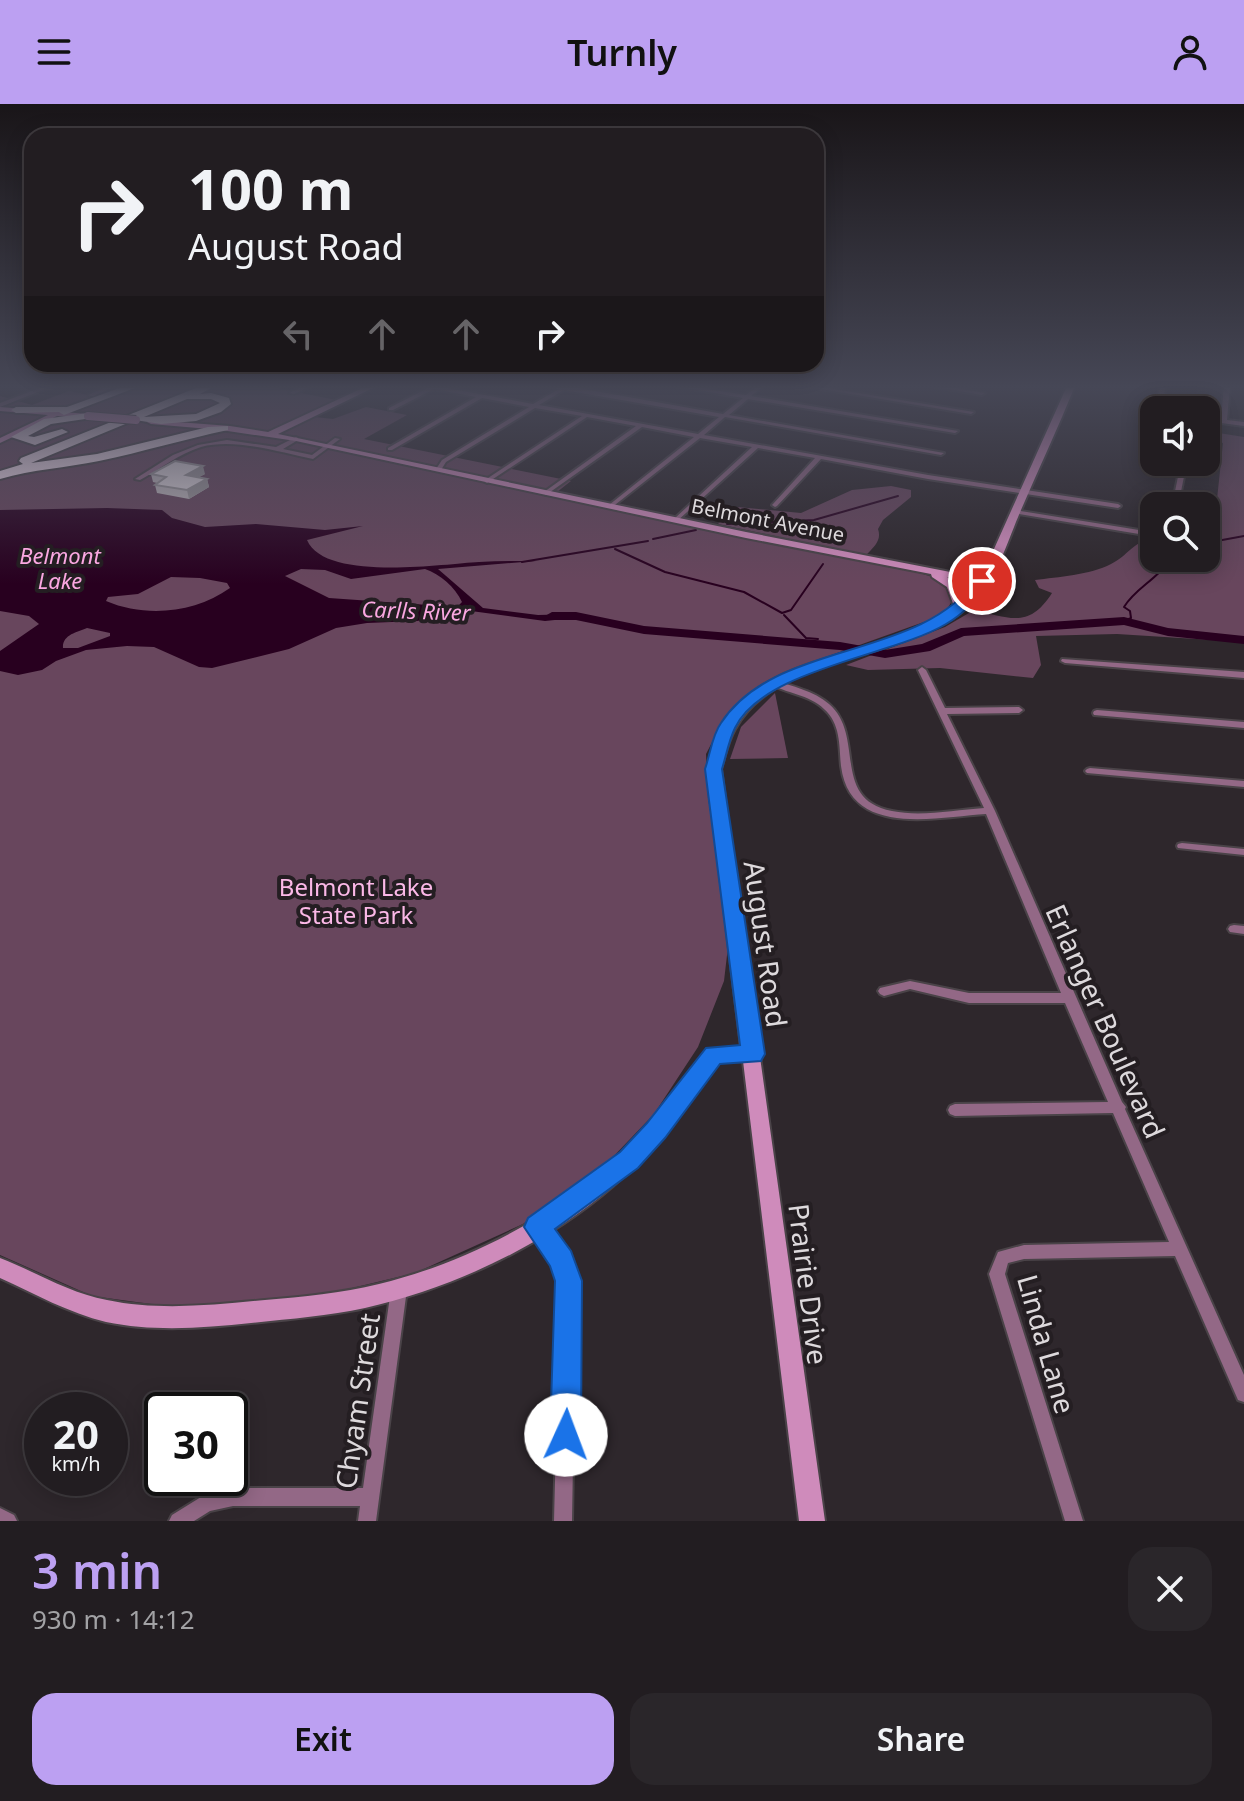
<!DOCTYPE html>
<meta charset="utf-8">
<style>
body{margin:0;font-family:"Noto Sans",sans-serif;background:#2a262a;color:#f1f3f6;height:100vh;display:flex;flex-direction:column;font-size:30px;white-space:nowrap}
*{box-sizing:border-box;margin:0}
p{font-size:26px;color:#a2a2a5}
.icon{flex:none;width:44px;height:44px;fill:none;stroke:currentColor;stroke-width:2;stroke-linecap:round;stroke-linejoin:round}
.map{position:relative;height:1417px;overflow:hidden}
.sheet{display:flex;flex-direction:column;background:#221d21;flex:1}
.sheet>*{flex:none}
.top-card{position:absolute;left:24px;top:24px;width:800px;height:244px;border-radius:24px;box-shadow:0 4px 20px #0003,0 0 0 2px #3f3b3f;background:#221d21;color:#f1f3f6;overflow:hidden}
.buttons{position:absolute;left:1140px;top:292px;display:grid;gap:16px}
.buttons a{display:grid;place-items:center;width:80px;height:80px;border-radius:16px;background:#221d21;box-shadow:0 4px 20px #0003,0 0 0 2px #3f3b3f;font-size:40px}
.speed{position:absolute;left:24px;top:1288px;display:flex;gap:16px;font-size:40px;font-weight:700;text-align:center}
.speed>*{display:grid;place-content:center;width:104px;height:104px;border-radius:50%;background:#221d21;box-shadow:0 4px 20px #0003,0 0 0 2px #3f3b3f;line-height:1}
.speed small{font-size:20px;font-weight:400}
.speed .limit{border:4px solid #111;border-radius:12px;background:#fff;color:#111}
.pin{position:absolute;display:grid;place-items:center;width:68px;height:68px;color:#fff;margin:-34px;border:4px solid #fff;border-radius:50%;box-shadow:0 2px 8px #0007}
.me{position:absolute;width:88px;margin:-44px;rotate:2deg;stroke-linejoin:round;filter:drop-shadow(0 0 6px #0008)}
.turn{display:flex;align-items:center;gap:28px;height:168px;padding:0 32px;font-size:36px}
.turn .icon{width:104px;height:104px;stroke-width:2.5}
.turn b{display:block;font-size:56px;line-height:68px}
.lanes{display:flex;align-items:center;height:76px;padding:0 32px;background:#0003;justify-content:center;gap:40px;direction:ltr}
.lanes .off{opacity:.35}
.round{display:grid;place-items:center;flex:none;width:84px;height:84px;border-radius:24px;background:#2a262a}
.head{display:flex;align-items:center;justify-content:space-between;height:136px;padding:0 32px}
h1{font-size:48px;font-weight:600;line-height:60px;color:#bca0f2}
.action{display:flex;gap:16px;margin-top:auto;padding:16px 32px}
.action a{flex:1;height:92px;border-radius:24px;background:#bca0f2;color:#111;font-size:32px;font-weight:600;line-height:92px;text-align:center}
.action a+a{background:#2a262a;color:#f1f3f6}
header{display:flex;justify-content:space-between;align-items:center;height:104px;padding:0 32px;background:#bca0f2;color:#111;font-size:36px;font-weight:600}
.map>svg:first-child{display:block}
.green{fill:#68465d}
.water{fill:#28001f;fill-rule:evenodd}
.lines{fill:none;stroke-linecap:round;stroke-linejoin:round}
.stream{stroke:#28001f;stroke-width:2}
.river{fill:#28001f;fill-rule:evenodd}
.street-casing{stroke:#4a4348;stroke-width:4}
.secondary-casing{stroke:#4a4348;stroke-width:4}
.highway-casing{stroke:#4a4348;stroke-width:4}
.street{fill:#936886;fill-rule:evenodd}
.secondary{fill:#cf8bbb;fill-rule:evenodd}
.highway{fill:#f5dfed;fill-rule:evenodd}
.secondary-bridge-casing{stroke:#4a4348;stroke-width:10;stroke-linecap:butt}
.secondary-bridge{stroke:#cf8bbb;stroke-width:8}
.wall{fill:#bfb7bc}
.shaded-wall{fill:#9b9599}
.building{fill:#ded5db;stroke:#9b9599;stroke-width:2}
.route{fill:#1a73e8;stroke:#114b97;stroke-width:2}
.labels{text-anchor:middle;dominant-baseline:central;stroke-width:8;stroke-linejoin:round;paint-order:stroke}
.far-street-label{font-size:20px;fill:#ddd9dc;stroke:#241e22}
.far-water-label{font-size:22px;font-style:italic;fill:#faa7e1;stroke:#241e22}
.park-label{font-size:24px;fill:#fbb8e7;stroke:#241e22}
.near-street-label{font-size:28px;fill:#ddd9dc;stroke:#241e22}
</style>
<header><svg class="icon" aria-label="menu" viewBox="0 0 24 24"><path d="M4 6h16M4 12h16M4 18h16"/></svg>Turnly<svg class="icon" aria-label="person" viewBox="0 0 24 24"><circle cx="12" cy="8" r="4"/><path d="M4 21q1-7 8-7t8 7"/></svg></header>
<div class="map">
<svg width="1244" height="1417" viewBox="0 0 1244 1417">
<rect width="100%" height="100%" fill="#2e272c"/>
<g class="green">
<path d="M120,282H267L336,296L306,312L333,315L366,303L407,311L364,335L571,377L552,392L916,468C933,473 946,476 955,492L946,507L935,514L795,564L759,582L726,611L706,650L708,694L729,834L724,877L698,943L654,1010L611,1055L523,1120L415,1169L310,1194L173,1203L92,1192L0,1151V292L32,301L69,287L95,292Z"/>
<path d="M1206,327L1244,333V538L1117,530L1036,532L1041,561L1033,574L940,564L868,566L846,561L945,523L974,506C1010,514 1029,525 1052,489L1039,484L1035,476C1058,473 1090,471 1111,460C1129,451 1130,440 1154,433V454H1206V417L1215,414L1223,339L1206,336Z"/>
<path d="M891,382L911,386V393L883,416L878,425C882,436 874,443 866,451L718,420L737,403L801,409L852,386Z"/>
<path d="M775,589L788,654L730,655L741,623Z"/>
</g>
<path class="water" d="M107,404L162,406L172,414L205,423L256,420L325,426L363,422L307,436C325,478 442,460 479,458C498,457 517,457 536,457L438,465L483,504L538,511L577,510L574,514L545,517L471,507L417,517L367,519L336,524L289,545L212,564L199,563L154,543L127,542L86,546L56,557L42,566L18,571L0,567V547L39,520L29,512L0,507V406ZM301,465L325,466L351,475L425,465C440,470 455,483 462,498L457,503L329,494L285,472ZM171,473L200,474L227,479L230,484C195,509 146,514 106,497L108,493L138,490ZM87,524L110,529V532L78,544H63C62,531 77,528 87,524Z"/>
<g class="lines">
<g class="stream">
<path d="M727,420L814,416L898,392"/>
<path d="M653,435L696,426"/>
<path d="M1206,439L1244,432"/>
<path d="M615,445L665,468L744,488L782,509L791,506L823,460"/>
<path d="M522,458L648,437"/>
<path d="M784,511L806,534L818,535"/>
<path d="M1124,517L1131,514L1130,507L1124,503C1136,483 1159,475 1170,454"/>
</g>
<path class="river" d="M576,508L644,522L840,538L885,546L922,540L961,524L1124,513L1168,524L1244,532V540L1168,532L1124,521L964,532L930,547L885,554L840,546L644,530L576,516H552L545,512L552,508Z"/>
<g class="street-casing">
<g id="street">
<path d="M45,282H53L0,303V299Z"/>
<path d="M108,282H116L93,292L88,291Z"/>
<path d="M304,282H311L294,290L289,289Z"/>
<path d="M421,282H436L533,300L559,285L549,282H567L723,310L743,294L675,282H688L746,291L758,282H764L751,292L958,327L955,329L748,295L729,311L944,349L941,351L725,313L704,331L928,371L1118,400L1121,402L1118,404L928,375L821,355L777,402L775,403L772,401L773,400L815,354L758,344L676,418L674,417V415L752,343L700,334L611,404L609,403V401L694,333L642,323L546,391L543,389L544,388L636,322L587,313L487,379L485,378V376L582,312L535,304L446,358L441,366L439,367L436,365L442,356L529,303L482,294L392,346H388V344L476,293L434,285L393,306H389V304L428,284ZM564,286L719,313L698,330L539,301Z"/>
<path d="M803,282H816L974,308L971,310Z"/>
<path d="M930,282H944L985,289L982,291Z"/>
<path d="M1160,282H1166L1161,306H1155Z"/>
<path d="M1224,282H1230L1227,316L1244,318V322L1206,317V313L1221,315Z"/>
<path d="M1154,319V337L1148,336L1151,321Z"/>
<path d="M296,333L298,334V336L283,345L312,351L335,334L340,335L313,355C279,348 235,334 201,343C179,350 160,365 140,376L135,375L173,351L198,341L227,336L276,343Z"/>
<path d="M1181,358H1187L1178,402H1172Z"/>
<path d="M1015,406L1139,426L1154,424V428L1139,430L1013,409L1012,408Z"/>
<path d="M1062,555L1244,568V574L1065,559L1061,557Z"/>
<path d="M922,563L926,566L945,604L1019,603L1023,606L1019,609L947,610L995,707L1122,998L1126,1003L1125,1005L1244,1271V1298L1238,1296L1175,1152L1024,1155L1008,1159L1005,1170L1083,1417H1065L989,1170L998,1148L1024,1141L1169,1138L1113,1009L955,1012L950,1010L948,1006L950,1002L955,1000L1108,998L1065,899H969L910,885L884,892L880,890L878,887L880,884L910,877L969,889H1061L986,710C936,713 850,734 841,662C839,642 841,620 824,605C809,590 786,590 769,579L773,576C792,582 814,587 829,600C866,632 830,695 892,707C921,713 954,706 984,704L918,566Z"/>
<path d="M1097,606L1244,618V624L1094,611L1093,609L1094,607Z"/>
<path d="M1090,664L1244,677V683L1087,669L1085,667L1087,665Z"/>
<path d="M1182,739L1244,745V751L1178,744L1177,742L1178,740Z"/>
<path d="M1234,821L1244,822V830L1230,828L1228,825L1230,822Z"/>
<path d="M538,1116L543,1118L566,1151L576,1177L572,1417H554L560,1177L555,1159L531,1123L533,1118Z"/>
<path d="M399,1178L404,1180L407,1185L376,1417H358L360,1402H233L210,1407L194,1417H169L172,1411L201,1393L233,1384H363L391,1185L394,1180Z"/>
<path d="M0,1404L14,1411L17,1417H0Z"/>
</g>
</g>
<g class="secondary-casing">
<g id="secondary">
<path d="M367,282H377L278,330L746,428L981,474L1067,282H1075C1058,324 1039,364 1021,406C1007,438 997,477 969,502C906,558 777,548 735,625C728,637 725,652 721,665L759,945L762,950L760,953L825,1417H799L743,957L719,958C686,1001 655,1046 613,1082C545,1141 453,1184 365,1204C328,1212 289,1215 251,1219C204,1224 154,1228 106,1218C69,1209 35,1190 0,1174V1154C36,1168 69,1189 107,1196C159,1207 213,1201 265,1196C303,1193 341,1189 379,1180C468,1158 556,1112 622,1049C655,1018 680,981 708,946L741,943L707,665C712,652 716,637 722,624C754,563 836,555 894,534C916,526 935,516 954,502L947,483L932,473L931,470L746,434L296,337L221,326L151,320L147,318L151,316L230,322L268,328ZM947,473L977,479L963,496L956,479Z"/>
<path d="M0,303L88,310L92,312L88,314L57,312L0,339V334L48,311L0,307Z"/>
</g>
</g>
<g class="highway-casing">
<g id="highway">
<path d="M125,282H140L64,311L59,308L16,309L11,306L16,303H67Z"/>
<path d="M201,282H215L200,290L211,289L229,294L231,300L221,308L196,317L161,320L135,316L31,359L97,350L208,323L228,322V326C185,335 142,348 99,357C66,364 33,365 0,375V367L23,360L19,357L21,354ZM187,295H211L220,299L196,310L144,313Z"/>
<path d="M88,309L94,312L92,314L51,320L28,332L34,333L62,325L68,328L35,341L11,333L44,315Z"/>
</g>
</g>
<use href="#street" class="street"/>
<use href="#secondary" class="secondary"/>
<use href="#highway" class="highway"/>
<g class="secondary-bridge-casing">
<path id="secondary-bridge" d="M88,312L136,316"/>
</g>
<use href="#secondary-bridge" class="secondary-bridge"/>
</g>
<path class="wall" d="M151,370H205L199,373L207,375L209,383L189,395L157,389L155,381L157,379L153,378Z"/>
<g class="shaded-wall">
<path d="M203,362L205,370L188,379L186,371Z"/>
<path d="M207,375L209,383L189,395L187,386Z"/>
</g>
<path class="building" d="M175,357L203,362L186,371L207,375L187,386L155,381L166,373L151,370Z"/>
<linearGradient id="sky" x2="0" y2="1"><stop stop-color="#191518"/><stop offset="0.59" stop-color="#464756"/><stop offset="1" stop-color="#464756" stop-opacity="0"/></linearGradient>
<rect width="1244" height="480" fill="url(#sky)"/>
<path class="route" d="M982,473L989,477C977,495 965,509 946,520C893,552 763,565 735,624C729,636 726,652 722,665L765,950L761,957L720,960L665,1034L638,1064L555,1125L571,1147L582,1177L581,1331L577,1342L566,1347L555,1342L550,1331L555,1177L550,1162L524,1123L528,1114L620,1048L647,1019L706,944L740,941L705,665C710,651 712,631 721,619C776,535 919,558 978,474Z"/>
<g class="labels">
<g class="far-street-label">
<text transform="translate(768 416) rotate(11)">Belmont Avenue</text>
</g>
<g class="far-water-label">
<text x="60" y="451">Belmont<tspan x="60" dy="25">Lake</tspan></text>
<text transform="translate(416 506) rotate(2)">Carlls River</text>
</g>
<g class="park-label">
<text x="356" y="782">Belmont Lake<tspan x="356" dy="28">State Park</tspan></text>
</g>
<g class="near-street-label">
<text transform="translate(766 840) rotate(82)">August Road</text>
<text transform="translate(1106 917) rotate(66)">Erlanger Boulevard</text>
<text transform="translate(809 1180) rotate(83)">Prairie Drive</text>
<text transform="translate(1047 1240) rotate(74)">Linda Lane</text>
<text transform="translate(357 1297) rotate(-82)">Chyam Street</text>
</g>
</g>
</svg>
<div class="buttons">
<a><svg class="icon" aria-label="sound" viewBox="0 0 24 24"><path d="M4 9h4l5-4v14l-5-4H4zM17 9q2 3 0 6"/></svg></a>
<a><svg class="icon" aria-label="search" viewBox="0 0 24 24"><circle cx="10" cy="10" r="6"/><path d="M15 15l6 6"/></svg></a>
</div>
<div class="speed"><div>20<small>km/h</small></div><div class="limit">30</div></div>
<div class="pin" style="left:982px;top:477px;background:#d93025"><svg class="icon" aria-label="arrive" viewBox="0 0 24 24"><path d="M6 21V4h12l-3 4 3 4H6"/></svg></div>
<svg class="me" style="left:566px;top:1331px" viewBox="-20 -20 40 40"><circle r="19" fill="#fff"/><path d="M0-13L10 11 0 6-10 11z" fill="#1a73e8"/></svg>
<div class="top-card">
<div class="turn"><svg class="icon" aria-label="right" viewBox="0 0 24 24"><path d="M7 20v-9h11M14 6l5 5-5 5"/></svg><div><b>100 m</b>August Road</div></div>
<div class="lanes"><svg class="icon off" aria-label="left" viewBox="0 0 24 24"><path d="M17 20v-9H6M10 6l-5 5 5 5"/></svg><svg class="icon off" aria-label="ahead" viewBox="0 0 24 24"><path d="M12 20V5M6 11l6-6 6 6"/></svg><svg class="icon off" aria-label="ahead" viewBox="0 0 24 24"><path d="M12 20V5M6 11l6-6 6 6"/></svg><svg class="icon" aria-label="right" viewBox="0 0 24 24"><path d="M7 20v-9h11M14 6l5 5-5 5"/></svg></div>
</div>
</div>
<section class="sheet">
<div class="head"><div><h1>3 min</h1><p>930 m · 14:12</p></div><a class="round"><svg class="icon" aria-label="close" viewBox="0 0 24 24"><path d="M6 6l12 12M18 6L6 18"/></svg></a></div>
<div class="action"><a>Exit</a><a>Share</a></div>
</section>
